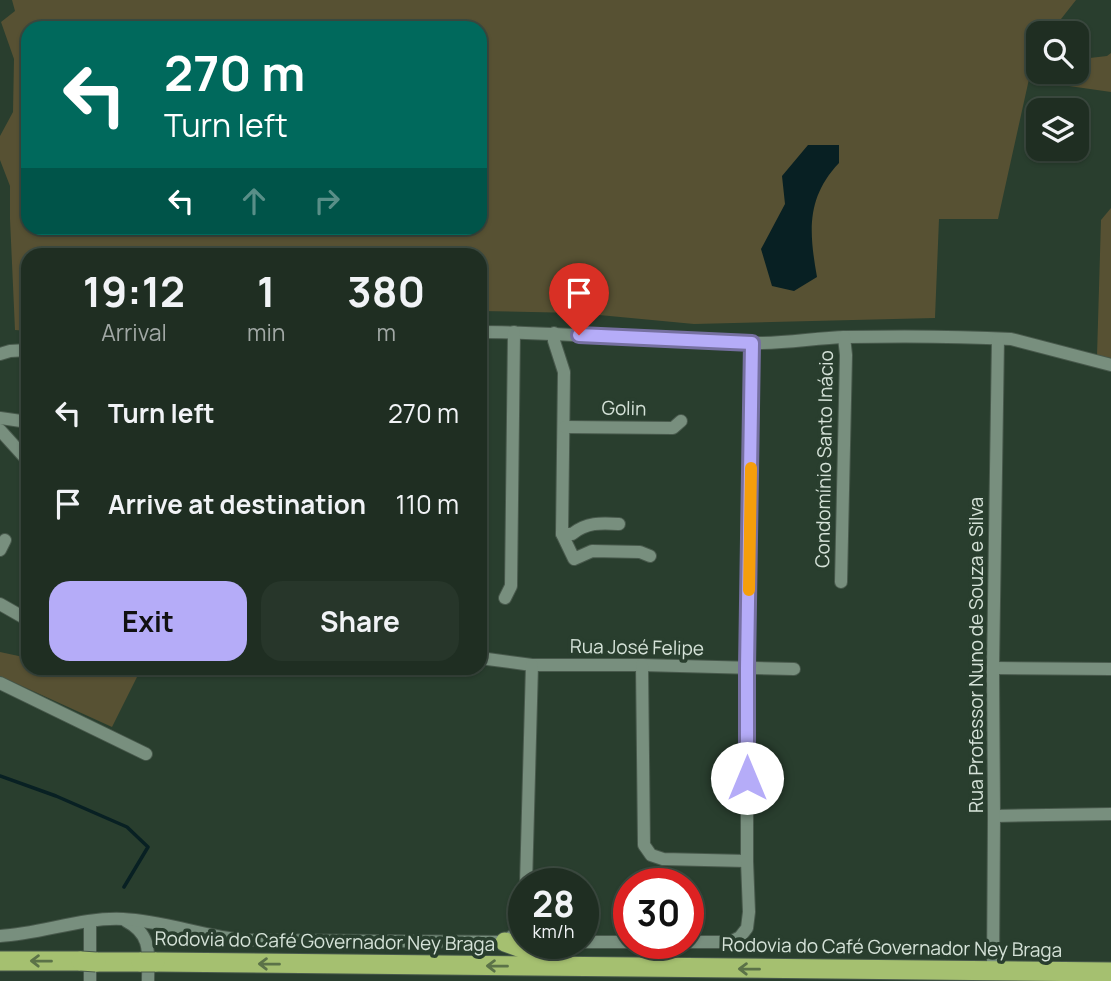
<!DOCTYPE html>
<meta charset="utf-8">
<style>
body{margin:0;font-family:Manrope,sans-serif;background:#27362a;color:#f1f3f6;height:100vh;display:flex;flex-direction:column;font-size:26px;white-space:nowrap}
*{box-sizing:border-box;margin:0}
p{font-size:23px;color:#a1a8a5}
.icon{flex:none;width:38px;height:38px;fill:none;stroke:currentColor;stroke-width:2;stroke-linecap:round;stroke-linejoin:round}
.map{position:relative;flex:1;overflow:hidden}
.details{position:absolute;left:21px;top:248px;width:466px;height:427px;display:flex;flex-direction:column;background:#1f2e22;border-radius:21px;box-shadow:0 2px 5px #0004,0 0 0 2px #3c4a40}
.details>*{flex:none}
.hud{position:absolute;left:21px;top:21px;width:466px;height:214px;border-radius:21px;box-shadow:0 2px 5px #0004,0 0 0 2px #3c4a40;background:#00695c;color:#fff;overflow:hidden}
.buttons{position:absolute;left:1026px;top:21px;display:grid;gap:14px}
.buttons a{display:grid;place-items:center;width:63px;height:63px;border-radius:14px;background:#1f2e22;box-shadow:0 2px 5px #0004,0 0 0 2px #3c4a40;font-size:35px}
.speed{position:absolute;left:508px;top:868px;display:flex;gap:14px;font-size:35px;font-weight:700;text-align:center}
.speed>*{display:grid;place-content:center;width:91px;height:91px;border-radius:50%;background:#1f2e22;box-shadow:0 2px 5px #0004,0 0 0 2px #3c4a40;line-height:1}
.speed small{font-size:18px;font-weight:400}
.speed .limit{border:10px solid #d22;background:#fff;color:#111}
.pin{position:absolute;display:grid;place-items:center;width:60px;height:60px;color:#fff;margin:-72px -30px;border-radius:50% 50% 50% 0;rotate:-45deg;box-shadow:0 0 7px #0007}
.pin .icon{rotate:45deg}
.me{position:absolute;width:77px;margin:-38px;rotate:0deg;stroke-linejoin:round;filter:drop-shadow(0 0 5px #0008)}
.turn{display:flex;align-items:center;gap:24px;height:147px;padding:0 28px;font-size:32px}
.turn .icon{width:91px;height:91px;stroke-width:2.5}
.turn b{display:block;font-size:49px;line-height:60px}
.lanes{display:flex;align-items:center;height:66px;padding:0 28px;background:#0003;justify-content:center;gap:35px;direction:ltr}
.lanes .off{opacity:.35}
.eta{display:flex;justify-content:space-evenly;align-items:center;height:119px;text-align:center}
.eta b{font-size:42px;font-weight:700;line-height:49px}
.cta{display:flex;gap:14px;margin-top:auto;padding:14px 28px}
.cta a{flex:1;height:80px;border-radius:21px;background:#b5acf8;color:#111;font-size:28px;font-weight:700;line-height:80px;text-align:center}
.cta a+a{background:#27362a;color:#f1f3f6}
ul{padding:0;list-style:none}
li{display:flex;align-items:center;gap:21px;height:91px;padding:0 28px}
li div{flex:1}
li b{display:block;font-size:26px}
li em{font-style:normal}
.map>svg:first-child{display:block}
.green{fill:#575133;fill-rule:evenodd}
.water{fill:#082023}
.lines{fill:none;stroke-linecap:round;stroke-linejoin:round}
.stream{stroke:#082023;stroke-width:3.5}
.minor-casing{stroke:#48594c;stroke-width:14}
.highway-casing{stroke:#48594c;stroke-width:21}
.minor{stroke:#788f7e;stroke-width:12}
.highway{stroke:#a5c070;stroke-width:19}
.highway-bridge-casing{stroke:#48594c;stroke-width:21;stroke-linecap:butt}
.highway-bridge{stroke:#a5c070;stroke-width:19}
.oneway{stroke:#5b7248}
.route-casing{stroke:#7670a1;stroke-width:18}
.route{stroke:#b5acf8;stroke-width:12}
.slow{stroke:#f59e0b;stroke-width:12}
.labels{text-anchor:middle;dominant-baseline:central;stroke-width:7;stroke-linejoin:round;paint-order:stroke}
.street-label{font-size:19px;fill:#d5e2d8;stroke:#293e2e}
</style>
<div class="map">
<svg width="1111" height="981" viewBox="0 0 1111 981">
<rect width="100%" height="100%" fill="#293e2e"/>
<g class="green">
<path d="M12,0H1076L1050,33H1038V48L1035,52L998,219H939L935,318L694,324L578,313L480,311V256H28V331L15,330L10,219V186L0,160V136L13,112L14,59L1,22L15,11ZM28,28H480V228H28Z"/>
<path d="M1111,53V92L1069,86L1081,59L1107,56Z"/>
<path d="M1111,208V358L1097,356L1101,220Z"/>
<path d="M0,652L28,658V668L183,669L175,672L140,671L112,727L0,676Z"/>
</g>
<path class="water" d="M808,145H839V163C806,198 809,232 817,277L794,291L772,286L761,249L785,204L782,176Z"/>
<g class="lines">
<path class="stream" d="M0,776L56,796L127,827L148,847L124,887"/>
<g class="minor-casing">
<g id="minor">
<path d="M480,332C570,332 660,342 751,343C782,344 814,338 846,337C901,336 956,336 1011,339L1111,365"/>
<path d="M554,333V341L564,372L562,534L574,559L592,551L640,552L650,556"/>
<path d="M0,354L10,351L28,350"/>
<path d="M0,418L28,422"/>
<path d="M565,427L673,428L681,421"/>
<path d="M0,430L28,461"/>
<path d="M562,534H572C587,522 601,523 619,524"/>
<path d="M0,550L5,540"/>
<path d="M841,582L846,355L844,337"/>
<path d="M505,598L511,586L514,332"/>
<path d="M0,604L28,620"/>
<path d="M480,658L532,665H642L794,669"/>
<path d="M642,665L644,845L651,855L663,859L747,861"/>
<path d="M993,668L1111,669"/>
<path d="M0,683L146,754"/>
<path d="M994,816L1111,814"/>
<path d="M526,884L532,665"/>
<path d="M126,921C153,935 148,955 148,981"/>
<path d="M0,936C42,934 81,917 123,919C165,921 205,937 246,940L511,942"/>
<path d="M505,942L518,931L523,921"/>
<path d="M583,942H628"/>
<path d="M688,942H730L740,937L747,928L749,912L747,861V668L753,343"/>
<path d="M993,971L994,816L993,668L998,339"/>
<path d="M90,981V921"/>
</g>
</g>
<g class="highway-casing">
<g id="highway">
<path d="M505,942L559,962"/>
<path d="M0,961H81"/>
<path d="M96,962H141"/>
<path d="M155,962L1111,972"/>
</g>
</g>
<use href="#minor" class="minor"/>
<use href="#highway" class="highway"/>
<g class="highway-bridge-casing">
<g id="highway-bridge">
<path d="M81,961L96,962"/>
<path d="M141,962H155"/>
</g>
</g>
<use href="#highway-bridge" class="highway-bridge"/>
</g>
<defs><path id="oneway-shaft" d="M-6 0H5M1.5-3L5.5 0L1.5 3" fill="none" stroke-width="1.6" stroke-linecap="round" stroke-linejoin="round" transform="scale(1.75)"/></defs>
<g class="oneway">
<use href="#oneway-shaft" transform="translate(41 961) rotate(-179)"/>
<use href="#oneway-shaft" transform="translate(269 964) rotate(-179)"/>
<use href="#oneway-shaft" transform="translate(497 966) rotate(-179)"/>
<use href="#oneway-shaft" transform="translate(749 969) rotate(-179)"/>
</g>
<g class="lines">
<g class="route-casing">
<path id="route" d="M579,335L752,343L747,668V778"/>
</g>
<use href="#route" class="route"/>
<path class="slow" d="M749,590L751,468"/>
</g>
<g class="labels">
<g class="street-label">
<text transform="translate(624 408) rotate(1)">Golin</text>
<text transform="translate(824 459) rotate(-89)">Condomínio Santo Inácio</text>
<text transform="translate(637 647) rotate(1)">Rua José Felipe</text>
<text transform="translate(976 655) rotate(-90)">Rua Professor Nuno de Souza e Silva</text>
<text transform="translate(325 941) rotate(1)">Rodovia do Café Governador Ney Braga</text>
<text transform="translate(892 947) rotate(1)">Rodovia do Café Governador Ney Braga</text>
</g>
</g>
</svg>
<div class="buttons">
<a><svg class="icon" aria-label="search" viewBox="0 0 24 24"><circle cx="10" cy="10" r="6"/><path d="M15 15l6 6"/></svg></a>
<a><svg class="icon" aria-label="layers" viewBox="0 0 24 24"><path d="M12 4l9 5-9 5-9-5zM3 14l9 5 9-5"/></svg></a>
</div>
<div class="speed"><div>28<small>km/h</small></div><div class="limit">30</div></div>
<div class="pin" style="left:579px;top:335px;background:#d93025"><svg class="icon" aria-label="arrive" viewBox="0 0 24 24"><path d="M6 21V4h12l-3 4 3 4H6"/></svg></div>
<svg class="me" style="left:747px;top:778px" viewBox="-20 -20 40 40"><circle r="19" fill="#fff"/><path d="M0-13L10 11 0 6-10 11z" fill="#b5acf8"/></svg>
<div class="hud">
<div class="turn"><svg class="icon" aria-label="left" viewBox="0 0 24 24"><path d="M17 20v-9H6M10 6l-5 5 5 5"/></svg><div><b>270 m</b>Turn left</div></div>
<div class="lanes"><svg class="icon" aria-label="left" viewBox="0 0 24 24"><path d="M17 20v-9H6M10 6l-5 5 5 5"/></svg><svg class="icon off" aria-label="ahead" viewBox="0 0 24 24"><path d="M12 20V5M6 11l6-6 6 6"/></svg><svg class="icon off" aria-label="right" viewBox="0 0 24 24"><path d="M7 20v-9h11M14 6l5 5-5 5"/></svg></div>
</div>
<section class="details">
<div class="eta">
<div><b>19:12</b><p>Arrival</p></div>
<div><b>1</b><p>min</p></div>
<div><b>380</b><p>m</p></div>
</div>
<ul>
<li><svg class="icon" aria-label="left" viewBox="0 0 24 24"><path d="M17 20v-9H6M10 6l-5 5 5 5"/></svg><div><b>Turn left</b></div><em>270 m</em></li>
<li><svg class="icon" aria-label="arrive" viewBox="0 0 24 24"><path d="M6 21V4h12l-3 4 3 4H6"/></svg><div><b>Arrive at destination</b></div><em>110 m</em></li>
</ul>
<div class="cta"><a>Exit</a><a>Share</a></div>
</section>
</div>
